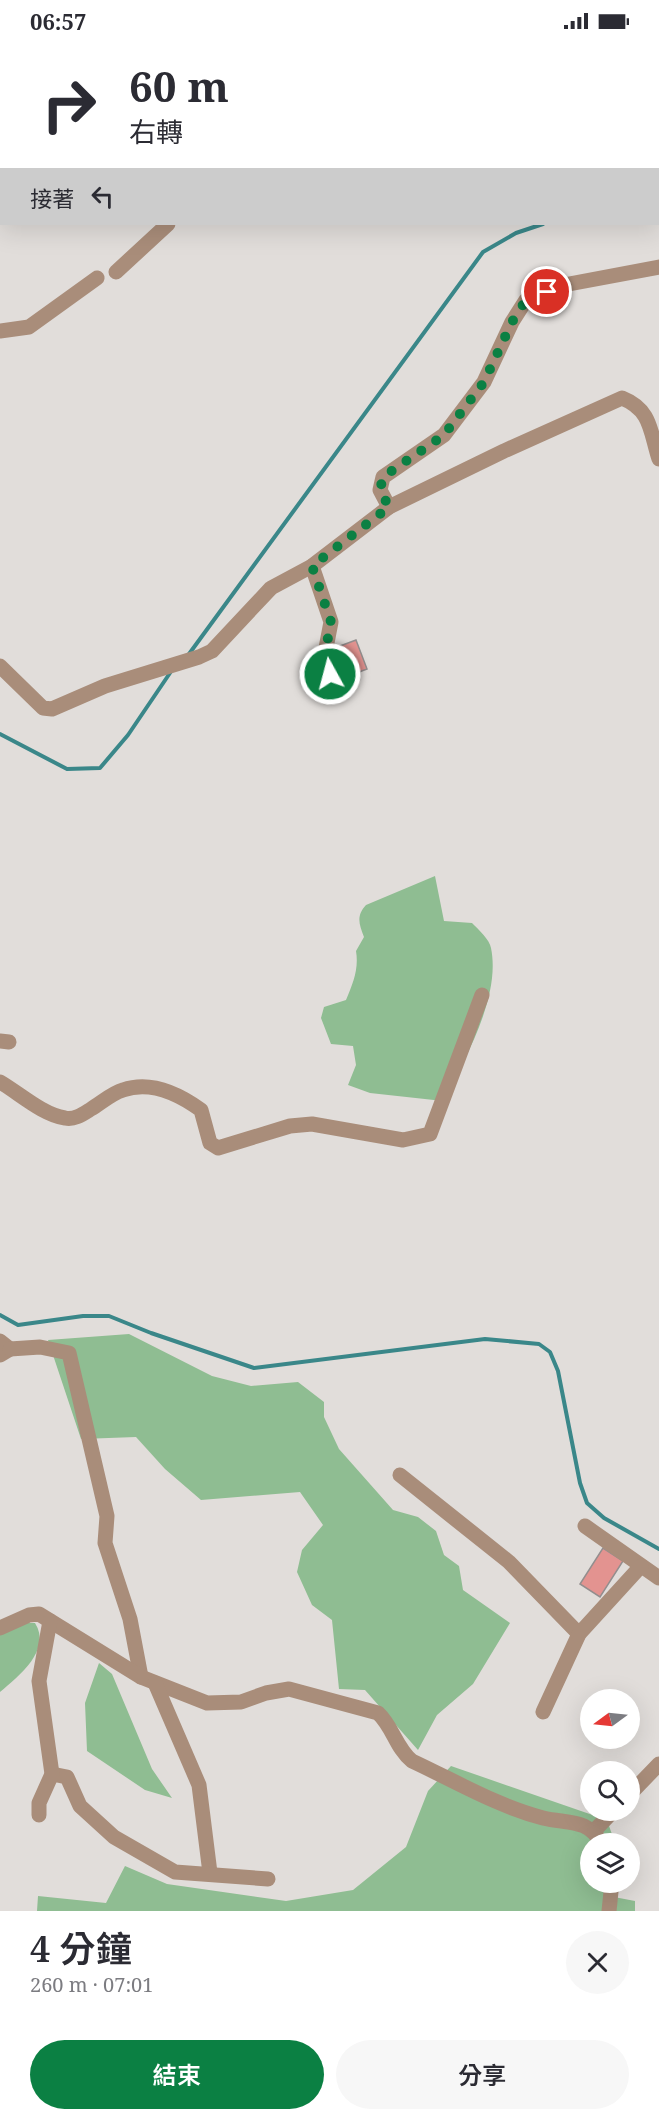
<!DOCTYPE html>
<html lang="zh-TW">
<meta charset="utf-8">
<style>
body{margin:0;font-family:"Noto Serif","Noto Sans TC",serif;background:#f7f7f7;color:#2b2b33;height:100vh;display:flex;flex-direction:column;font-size:22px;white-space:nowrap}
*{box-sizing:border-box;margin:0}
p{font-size:20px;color:#7c7c81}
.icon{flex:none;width:33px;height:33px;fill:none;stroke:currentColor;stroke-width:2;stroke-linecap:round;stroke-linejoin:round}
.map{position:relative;height:1869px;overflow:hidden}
.drawer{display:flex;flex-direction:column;background:#fff;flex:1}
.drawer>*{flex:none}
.hud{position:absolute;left:0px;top:0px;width:660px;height:183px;box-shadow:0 6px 24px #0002;background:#fff;color:#2b2b33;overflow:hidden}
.needle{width:39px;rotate:255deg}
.buttons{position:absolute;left:580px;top:1647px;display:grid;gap:12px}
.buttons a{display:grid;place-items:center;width:60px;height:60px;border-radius:50%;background:#fff;box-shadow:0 6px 24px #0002;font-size:30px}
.pin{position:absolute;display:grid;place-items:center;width:51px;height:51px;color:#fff;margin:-26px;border:3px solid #fff;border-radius:50%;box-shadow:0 2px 6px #0007}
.me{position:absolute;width:66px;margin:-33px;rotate:353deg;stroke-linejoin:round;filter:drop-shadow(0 0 4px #0008)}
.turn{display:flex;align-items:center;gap:21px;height:126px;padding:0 30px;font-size:27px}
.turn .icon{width:78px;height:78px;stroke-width:2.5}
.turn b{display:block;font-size:42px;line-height:51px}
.then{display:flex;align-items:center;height:57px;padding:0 30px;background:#0003;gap:12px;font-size:22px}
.round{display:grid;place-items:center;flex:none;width:63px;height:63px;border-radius:32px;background:#f7f7f7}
.overview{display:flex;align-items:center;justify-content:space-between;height:102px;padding:0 30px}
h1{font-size:36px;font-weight:600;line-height:45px}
.primary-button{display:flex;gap:12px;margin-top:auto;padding:12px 30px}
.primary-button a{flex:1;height:69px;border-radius:36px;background:#0b8043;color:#fff;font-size:24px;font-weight:600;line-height:69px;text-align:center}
.primary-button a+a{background:#f7f7f7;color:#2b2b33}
.status{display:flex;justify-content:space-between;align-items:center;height:42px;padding:0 30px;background:#fff;direction:ltr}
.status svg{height:16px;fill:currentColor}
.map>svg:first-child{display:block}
.green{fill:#8fbd92}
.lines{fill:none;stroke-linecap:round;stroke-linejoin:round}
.stream{stroke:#3a8789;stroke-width:4}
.building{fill:#e39390;stroke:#938e8e;stroke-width:1.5}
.minor{stroke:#a98d7a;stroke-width:15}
.route{stroke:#0b8043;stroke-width:10;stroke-dasharray:0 18}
</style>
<div class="status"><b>06:57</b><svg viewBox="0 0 49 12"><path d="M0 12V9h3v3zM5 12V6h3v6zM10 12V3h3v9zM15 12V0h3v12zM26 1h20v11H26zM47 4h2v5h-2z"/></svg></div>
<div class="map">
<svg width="659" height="1869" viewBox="0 0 659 1869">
<rect width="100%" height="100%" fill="#e1ddda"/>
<g class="green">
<path d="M435,834L444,879L472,881C478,887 490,898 491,906C501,955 465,1017 443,1059L370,1051L348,1043L356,1023L353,1004L331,1002L321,976L324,965L346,958C353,941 359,927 356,909L364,895C359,882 356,874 366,863Z"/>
<path d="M129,1292L212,1334L251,1344L298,1340L324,1360V1375L339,1407L393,1468L418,1475L436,1489L444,1513L459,1524L463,1548L510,1581L473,1642L437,1673L418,1708L365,1648L339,1647L332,1578L312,1563L297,1530L302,1508L323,1483L300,1450L201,1458L165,1427L136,1395L81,1397L48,1298Z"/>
<path d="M24,1581H35C52,1608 19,1634 0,1650V1592Z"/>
<path d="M99,1621L112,1632L152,1727L172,1756L145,1748L87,1709L85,1661Z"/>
<path d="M451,1724L607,1778L615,1801L591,1802V1840L615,1841L614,1855L635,1859V1869H37L38,1854L106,1861L125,1824L167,1842L286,1859L353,1848L406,1805L428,1749Z"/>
</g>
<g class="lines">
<g class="stream">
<path d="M658,142H659"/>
<path d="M189,612L483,210L516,191L543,182"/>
<path d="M0,692L67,727L100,726L128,693L172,628"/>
<path d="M0,1273L18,1283L83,1274H109L151,1291L254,1326L485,1297L539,1302L550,1310L558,1329L580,1441L587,1461L604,1476L659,1507"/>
</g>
</g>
<g class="building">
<path d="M356,598L367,627L343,636L332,607Z"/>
<path d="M603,1506L623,1519L600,1555L580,1542Z"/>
</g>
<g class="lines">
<g class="minor">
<path d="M640,0L641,2"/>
<path d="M127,2L128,0"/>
<path d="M426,2L428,0"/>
<path d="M0,96H2"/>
<path d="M116,230L168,182"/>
<path d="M0,289L29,285L97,236"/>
<path d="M389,465L380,448L383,435L444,393L484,340L512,280L526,258L569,242L659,225"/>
<path d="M312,524L331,580L326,606L330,632L344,642"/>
<path d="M0,624L43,666L52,667L105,644L199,615L212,609L271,546L312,524L389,465L504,409L622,356C652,368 650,390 659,417"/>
<path d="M0,999L9,1000"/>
<path d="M0,1040C19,1051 43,1073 65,1076C75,1078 83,1072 91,1067C101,1061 112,1051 123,1048C151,1038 179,1052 201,1068L210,1101L218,1106L290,1084L312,1082L403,1098L430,1092L482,953"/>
<path d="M0,1299L10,1307L0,1313"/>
<path d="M10,1307L40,1305L69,1311L107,1474L105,1501L130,1577L141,1635"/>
<path d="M400,1433L509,1520L579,1592"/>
<path d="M585,1484L659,1536"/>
<path d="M0,1586L29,1573L39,1572L141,1635L207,1661L241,1660L266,1651L289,1647L378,1671C393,1685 396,1706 412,1719C455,1739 497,1764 543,1776C568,1782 588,1776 602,1802"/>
<path d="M155,1641L199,1743L210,1831"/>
<path d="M543,1670L579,1592L641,1524"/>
<path d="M52,1732L67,1735L80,1764L114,1795L175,1830L268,1837"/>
<path d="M630,1752L659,1722"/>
<path d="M39,1773V1761L52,1732L39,1639L50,1579"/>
<path d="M595,1788L614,1768"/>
<path d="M609,1869L612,1840"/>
</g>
</g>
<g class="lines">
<path class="route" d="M330,632L326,606L331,580L312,524L389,465L380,448L383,435L444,393L484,340L512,280L526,258L547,250"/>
</g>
</svg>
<div class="buttons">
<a><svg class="needle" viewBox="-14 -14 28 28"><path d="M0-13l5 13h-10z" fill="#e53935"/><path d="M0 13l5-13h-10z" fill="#7c7c81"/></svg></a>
<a><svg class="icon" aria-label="search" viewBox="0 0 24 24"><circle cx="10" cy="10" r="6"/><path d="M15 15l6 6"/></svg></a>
<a><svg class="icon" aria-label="layers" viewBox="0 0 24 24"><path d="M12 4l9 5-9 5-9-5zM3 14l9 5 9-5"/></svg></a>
</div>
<div class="pin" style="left:547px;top:250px;background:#d93025"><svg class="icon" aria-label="arrive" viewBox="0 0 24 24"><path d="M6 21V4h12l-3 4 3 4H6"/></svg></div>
<svg class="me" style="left:330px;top:632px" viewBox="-20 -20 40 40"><circle r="17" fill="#0b8043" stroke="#fff" stroke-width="3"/><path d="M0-11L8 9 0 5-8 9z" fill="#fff"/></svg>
<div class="hud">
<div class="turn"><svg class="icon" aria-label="right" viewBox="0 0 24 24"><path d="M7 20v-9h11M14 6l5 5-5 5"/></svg><div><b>60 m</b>右轉</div></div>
<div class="then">接著<svg class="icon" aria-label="left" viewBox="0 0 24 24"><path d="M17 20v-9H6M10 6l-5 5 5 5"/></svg></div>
</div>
</div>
<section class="drawer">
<div class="overview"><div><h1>4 分鐘</h1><p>260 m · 07:01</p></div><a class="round"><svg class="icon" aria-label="close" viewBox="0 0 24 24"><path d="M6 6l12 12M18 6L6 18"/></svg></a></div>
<div class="primary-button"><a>結束</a><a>分享</a></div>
</section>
